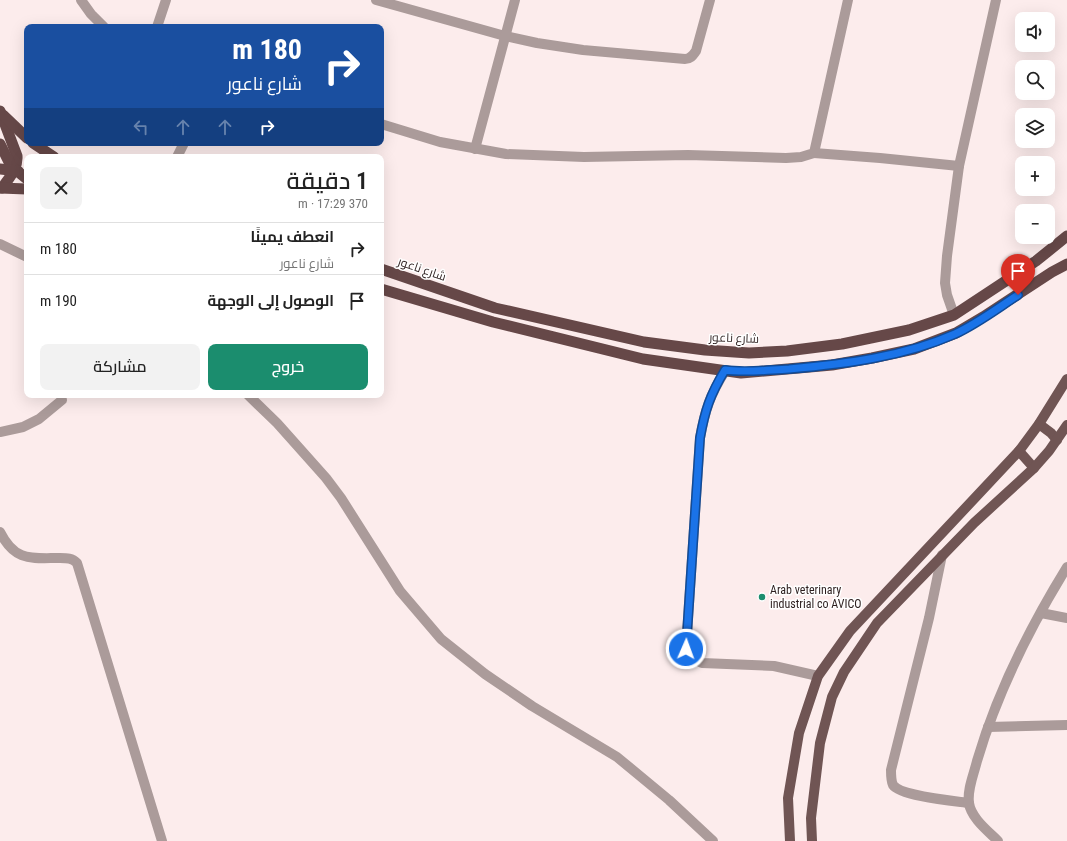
<!DOCTYPE html>
<html lang="ar">
<meta charset="utf-8">
<style>
body{margin:0;font-family:"Roboto Condensed",Cairo,sans-serif;background:#f2f2f2;color:#222;direction:rtl;height:100vh;display:flex;flex-direction:column;font-size:15px;white-space:nowrap}
*{box-sizing:border-box;margin:0}
p{font-size:13px;color:#767676}
.icon{flex:none;width:22px;height:22px;fill:none;stroke:currentColor;stroke-width:2;stroke-linecap:round;stroke-linejoin:round}
.map{position:relative;flex:1;overflow:hidden;direction:ltr}
.panel{position:absolute;left:24px;top:154px;width:360px;height:244px;display:flex;flex-direction:column;background:#fff;border-radius:8px;box-shadow:0 4px 16px #0002;direction:rtl}
.panel>*{flex:none}
.top-card{position:absolute;left:24px;top:24px;width:360px;height:122px;border-radius:8px;box-shadow:0 4px 16px #0002;direction:rtl;background:#1a4fa0;color:#fff;overflow:hidden}
.fabs{position:absolute;left:1015px;top:12px;display:grid;gap:8px}
.fabs a{display:grid;place-items:center;width:40px;height:40px;border-radius:8px;background:#fff;box-shadow:0 4px 16px #0002;font-size:20px}
.pin{position:absolute;display:grid;place-items:center;width:34px;height:34px;color:#fff;margin:-41px -17px;border-radius:50% 50% 50% 0;rotate:-45deg;box-shadow:0 0 4px #0007}
.pin .icon{rotate:45deg}
.me{position:absolute;width:44px;margin:-22px;rotate:2deg;stroke-linejoin:round;filter:drop-shadow(0 0 3px #0008)}
.turn{display:flex;align-items:center;gap:14px;height:84px;padding:0 16px;font-size:18px}
.turn .icon{width:52px;height:52px;stroke-width:2.5}
.turn b{display:block;font-size:28px;line-height:34px}
.lanes{display:flex;align-items:center;height:38px;padding:0 16px;background:#0003;justify-content:center;gap:20px;direction:ltr}
.lanes .off{opacity:.35}
.round{display:grid;place-items:center;flex:none;width:42px;height:42px;border-radius:8px;background:#f2f2f2}
.head{display:flex;align-items:center;justify-content:space-between;height:68px;padding:0 16px}
h1{font-size:24px;font-weight:600;line-height:30px}
.button{display:flex;gap:8px;margin-top:auto;padding:8px 16px}
.button a{flex:1;height:46px;border-radius:8px;background:#1b8d6e;color:#fff;font-size:16px;font-weight:600;line-height:46px;text-align:center}
.button a+a{background:#f2f2f2;color:#222}
ul{padding:0;list-style:none}
li{display:flex;align-items:center;gap:12px;height:52px;padding:0 16px;border-top:1px solid #e0e0e0}
li div{flex:1}
li b{display:block;font-size:15px}
li em{font-style:normal}
.map>svg:first-child{display:block}
.lines{fill:none;stroke-linecap:round;stroke-linejoin:round}
.minor{stroke:#ab9b9a;stroke-width:10}
.primary{stroke:#705554;stroke-width:10}
.trunk{stroke:#664848;stroke-width:11}
.route-casing{stroke:#114b97;stroke-width:10}
.route{stroke:#1a73e8;stroke-width:7}
.poi-dot{fill:#1b8d6e;stroke:#fff;stroke-width:1.5}
.labels{text-anchor:middle;dominant-baseline:central;stroke-width:3;stroke-linejoin:round;paint-order:stroke}
.street-label{font-size:12px;fill:#2c1e1e;stroke:#fff}
.poi-label{font-size:12px;fill:#2c1e1e;stroke:#fff;text-anchor:start}
</style>
<div class="map">
<svg width="1067" height="841" viewBox="0 0 1067 841">
<rect width="100%" height="100%" fill="#fcecec"/>
<g class="lines">
<g class="minor">
<path d="M81,0L91,14L104,27"/>
<path d="M376,0L505,36L537,43L583,50L685,59C691,59 693,55 696,51L710,0"/>
<path d="M157,27L166,0"/>
<path d="M381,124L440,142L506,154L584,157L688,155L786,158L801,157L814,153L848,0"/>
<path d="M475,149L515,0"/>
<path d="M814,153L880,158L959,166"/>
<path d="M177,157L184,143"/>
<path d="M0,244L27,257"/>
<path d="M954,315L947,295L945,283L947,256L959,166L996,0"/>
<path d="M725,371C710,395 705,410 700,438L686,649L691,658L702,663L774,666L818,676"/>
<path d="M248,395L277,423L326,478L341,498L400,591L441,639L485,674L532,706L617,757L669,800L713,841"/>
<path d="M0,432L23,427L39,419L62,400"/>
<path d="M0,532C15,562 31,558 60,558C67,558 72,558 77,563L162,841"/>
<path d="M942,555L929,618L891,770C891,774 891,781 893,785C900,796 955,801 969,803"/>
<path d="M1041,613L1067,618"/>
<path d="M988,727L1067,725"/>
<path d="M998,841C988,831 971,818 969,803C967,789 974,774 977,761C997,693 1030,627 1067,567"/>
</g>
<g class="primary">
<path d="M1039,424L1051,433L1057,440"/>
<path d="M1019,451L1034,468"/>
<path d="M790,841L788,798L799,733L818,676L850,631L1019,451L1039,424L1067,379"/>
<path d="M812,841L811,818L820,743L832,697L844,672L877,623L974,523L1034,468L1049,451L1067,425"/>
</g>
<g class="trunk">
<path d="M0,111L17,156C18,169 9,178 2,188"/>
<path d="M3,115L27,138"/>
<path d="M33,143L54,157"/>
<path d="M0,144L11,166L27,179"/>
<path d="M0,169L18,171"/>
<path d="M0,188L27,189"/>
<path d="M381,269L495,308L644,342L705,350L749,353L787,351L842,344L909,330L954,315L1036,261L1067,236"/>
<path d="M381,289L493,322L643,359L741,373L832,365L872,358L914,349L956,333L983,317L1052,272L1067,264"/>
</g>
</g>
<g class="lines">
<g class="route-casing">
<path id="route" d="M686,649L700,438C705,410 710,395 725,370C746,373 767,370 789,369C845,364 903,357 955,334C977,324 998,308 1018,295"/>
</g>
<use href="#route" class="route"/>
</g>
<circle class="poi-dot" cx="762" cy="597" r="4"/>
<g class="labels">
<g class="street-label">
<text transform="translate(422 269) rotate(19)">شارع ناعور</text>
<text transform="translate(734 338) rotate(2)">شارع ناعور</text>
</g>
<g class="poi-label">
<text x="770" y="590">Arab veterinary<tspan x="770" dy="14">industrial co AVICO</tspan></text>
</g>
</g>
</svg>
<div class="fabs">
<a><svg class="icon" aria-label="sound" viewBox="0 0 24 24"><path d="M4 9h4l5-4v14l-5-4H4zM17 9q2 3 0 6"/></svg></a>
<a><svg class="icon" aria-label="search" viewBox="0 0 24 24"><circle cx="10" cy="10" r="6"/><path d="M15 15l6 6"/></svg></a>
<a><svg class="icon" aria-label="layers" viewBox="0 0 24 24"><path d="M12 4l9 5-9 5-9-5zM3 14l9 5 9-5"/></svg></a>
<a>+</a>
<a>−</a>
</div>
<div class="pin" style="left:1018px;top:295px;background:#d93025"><svg class="icon" aria-label="arrive" viewBox="0 0 24 24"><path d="M6 21V4h12l-3 4 3 4H6"/></svg></div>
<svg class="me" style="left:686px;top:649px" viewBox="-20 -20 40 40"><circle r="17" fill="#1a73e8" stroke="#fff" stroke-width="3"/><path d="M0-11L8 9 0 5-8 9z" fill="#fff"/></svg>
<div class="top-card">
<div class="turn"><svg class="icon" aria-label="right" viewBox="0 0 24 24"><path d="M7 20v-9h11M14 6l5 5-5 5"/></svg><div><b>180 m</b>شارع ناعور</div></div>
<div class="lanes"><svg class="icon off" aria-label="left" viewBox="0 0 24 24"><path d="M17 20v-9H6M10 6l-5 5 5 5"/></svg><svg class="icon off" aria-label="ahead" viewBox="0 0 24 24"><path d="M12 20V5M6 11l6-6 6 6"/></svg><svg class="icon off" aria-label="ahead" viewBox="0 0 24 24"><path d="M12 20V5M6 11l6-6 6 6"/></svg><svg class="icon" aria-label="right" viewBox="0 0 24 24"><path d="M7 20v-9h11M14 6l5 5-5 5"/></svg></div>
</div>
<section class="panel">
<div class="head"><div><h1>1 دقيقة</h1><p>370 m · 17:29</p></div><a class="round"><svg class="icon" aria-label="close" viewBox="0 0 24 24"><path d="M6 6l12 12M18 6L6 18"/></svg></a></div>
<ul>
<li><svg class="icon" aria-label="right" viewBox="0 0 24 24"><path d="M7 20v-9h11M14 6l5 5-5 5"/></svg><div><b>انعطف يمينًا</b><p>شارع ناعور</p></div><em>180 m</em></li>
<li><svg class="icon" aria-label="arrive" viewBox="0 0 24 24"><path d="M6 21V4h12l-3 4 3 4H6"/></svg><div><b>الوصول إلى الوجهة</b></div><em>190 m</em></li>
</ul>
<div class="button"><a>خروج</a><a>مشاركة</a></div>
</section>
</div>
